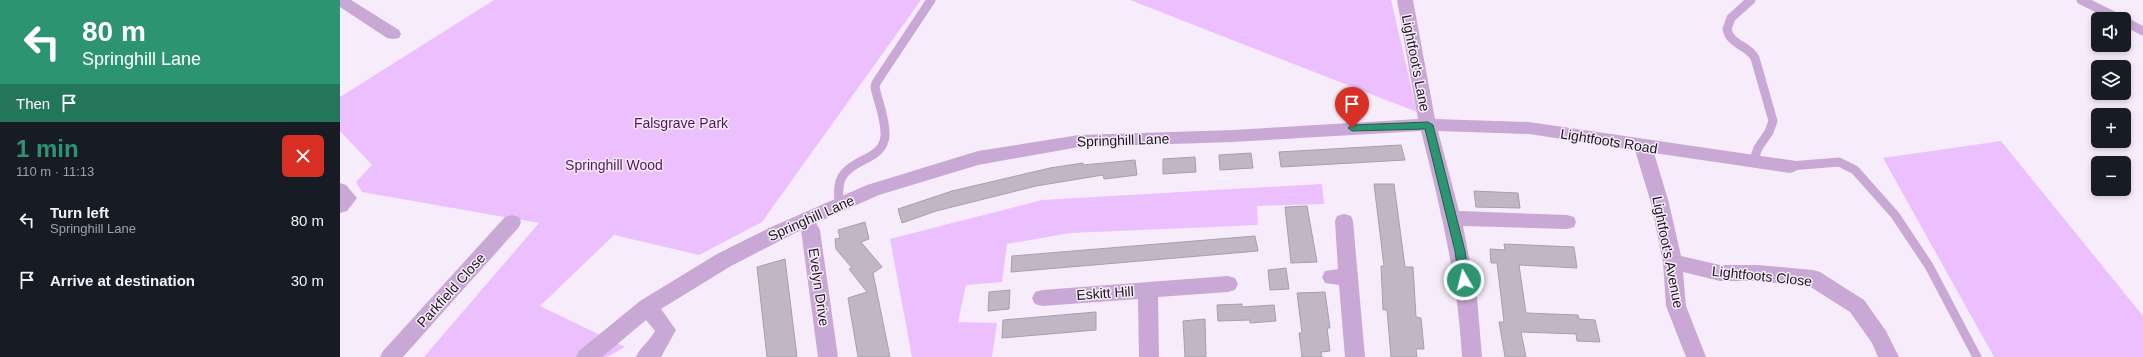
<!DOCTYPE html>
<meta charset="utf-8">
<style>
body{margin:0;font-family:Helvetica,sans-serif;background:#242831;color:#f1f3f6;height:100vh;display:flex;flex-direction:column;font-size:15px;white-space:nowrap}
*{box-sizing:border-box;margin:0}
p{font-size:13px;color:#9ea1a6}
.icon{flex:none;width:22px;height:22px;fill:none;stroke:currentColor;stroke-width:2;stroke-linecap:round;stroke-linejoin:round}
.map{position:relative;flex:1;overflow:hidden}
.panel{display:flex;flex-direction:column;background:#171b24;width:340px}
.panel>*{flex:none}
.banner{background:#2d9472;color:#fff;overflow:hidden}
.fabs{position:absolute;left:1751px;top:12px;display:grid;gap:8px}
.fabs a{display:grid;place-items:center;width:40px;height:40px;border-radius:6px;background:#171b24;box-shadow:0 2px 6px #0003;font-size:20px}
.pin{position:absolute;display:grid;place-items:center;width:34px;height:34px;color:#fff;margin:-41px -17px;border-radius:50% 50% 50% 0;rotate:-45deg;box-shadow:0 0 4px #0007}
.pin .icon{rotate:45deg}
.me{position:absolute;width:44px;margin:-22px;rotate:352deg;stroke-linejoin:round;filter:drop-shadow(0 0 3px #0008)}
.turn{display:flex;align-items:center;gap:14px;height:84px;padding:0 16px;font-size:18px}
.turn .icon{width:52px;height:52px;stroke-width:2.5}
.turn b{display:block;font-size:28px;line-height:34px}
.then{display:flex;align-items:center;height:38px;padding:0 16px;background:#0003;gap:8px;font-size:15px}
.round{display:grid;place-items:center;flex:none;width:42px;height:42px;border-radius:6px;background:#242831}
.summary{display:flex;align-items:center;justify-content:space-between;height:68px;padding:0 16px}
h1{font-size:24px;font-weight:700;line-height:30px;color:#2d9472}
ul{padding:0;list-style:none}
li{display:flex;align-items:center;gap:12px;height:60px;padding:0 16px}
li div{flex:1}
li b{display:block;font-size:15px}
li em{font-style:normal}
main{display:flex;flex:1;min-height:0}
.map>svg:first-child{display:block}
.green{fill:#ecbffe}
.building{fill:#c1b6c5;stroke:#a99ead}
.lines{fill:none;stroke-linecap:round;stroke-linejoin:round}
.service{stroke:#c9a8d5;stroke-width:9}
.minor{fill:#c9a8d5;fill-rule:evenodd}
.route{fill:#2d9472;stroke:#1d604a}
.labels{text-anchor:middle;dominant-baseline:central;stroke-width:3;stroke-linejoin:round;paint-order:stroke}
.street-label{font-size:14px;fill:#1a161b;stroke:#f7ecfb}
.park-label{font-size:14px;fill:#501562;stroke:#f7ecfb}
</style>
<main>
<section class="panel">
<div class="banner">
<div class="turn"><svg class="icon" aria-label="left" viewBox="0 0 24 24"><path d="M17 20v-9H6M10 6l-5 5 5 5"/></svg><div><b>80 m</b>Springhill Lane</div></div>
<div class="then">Then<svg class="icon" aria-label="arrive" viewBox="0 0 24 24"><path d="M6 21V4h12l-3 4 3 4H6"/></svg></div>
</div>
<div class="summary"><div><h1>1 min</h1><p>110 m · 11:13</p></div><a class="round" style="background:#d93025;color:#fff"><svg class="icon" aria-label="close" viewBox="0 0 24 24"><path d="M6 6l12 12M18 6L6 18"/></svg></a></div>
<ul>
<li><svg class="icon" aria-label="left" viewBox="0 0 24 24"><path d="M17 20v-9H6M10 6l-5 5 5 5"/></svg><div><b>Turn left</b><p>Springhill Lane</p></div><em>80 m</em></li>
<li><svg class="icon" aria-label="arrive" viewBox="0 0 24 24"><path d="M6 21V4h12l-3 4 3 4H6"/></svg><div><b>Arrive at destination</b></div><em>30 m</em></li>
</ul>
</section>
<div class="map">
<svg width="1803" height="357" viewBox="0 0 1803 357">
<rect width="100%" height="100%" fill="#f7ecfb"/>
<g class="green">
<path d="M154,0H581L422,222L359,255L274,235L200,306L285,347L267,357H84L199,223L22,192L16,182L32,165L0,131V97Z"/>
<path d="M790,0H1051L1077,112Z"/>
<path d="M1661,141L1803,316V357H1654L1543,158Z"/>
<path d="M982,184L984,204L917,206L918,225L730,233L667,244L662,282L626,285L618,322L657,323L652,357H572L550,239L702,200Z"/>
</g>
<g class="building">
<path d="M1061,145L1065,160L941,167L939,152Z"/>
<path d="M911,153L913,168L880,170L879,155Z"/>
<path d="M855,157L856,172L823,174V159Z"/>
<path d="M795,160L797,175L764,179L763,175L696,186L596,211L562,223L558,209L612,191L710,168L743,163V165Z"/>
<path d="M1034,184H1054L1065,267H1073L1076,317L1081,318L1084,349H1076L1077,357H1051L1047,310H1043L1041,266H1044Z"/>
<path d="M1134,191L1178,193L1180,208L1136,207Z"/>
<path d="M967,206L977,262L951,263L945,207Z"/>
<path d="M525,222L529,239L521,242L542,267L533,273L550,357H518L508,298L527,292L509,269L512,268L496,249L495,239L500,238L498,230Z"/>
<path d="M915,236L918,251L671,272L672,256Z"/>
<path d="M1164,244L1234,247L1237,268L1179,265L1186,313L1238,315L1239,319L1255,320L1260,342L1237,341L1236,334L1181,332L1186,357H1165L1159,322H1164L1157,263H1151L1150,249L1165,250Z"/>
<path d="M445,259L457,357H427L417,267Z"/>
<path d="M946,268L949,289L930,290L928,270Z"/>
<path d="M670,290L669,309L648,311L649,292Z"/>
<path d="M985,292L990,328H987L990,351L981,352L982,357H962L959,333H962L957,293Z"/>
<path d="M902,304V307L934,305L936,321L910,323V320L878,321L877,305Z"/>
<path d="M756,312V330L662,338L663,320Z"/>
<path d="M865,319L866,357H845L843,321Z"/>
</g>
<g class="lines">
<g class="service">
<path d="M1411,0L1391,18L1387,29C1390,45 1408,45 1415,58L1433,121L1429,132L1418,148L1413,162"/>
<path d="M1741,0L1780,19"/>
<path d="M1784,21L1803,31"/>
<path d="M1450,166L1499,162L1515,170L1555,215L1589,266L1637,357"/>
<path d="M499,204C499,195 497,185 502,177C513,158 543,160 545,136C546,120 538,102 535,87L536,83L591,0"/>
</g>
<g class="minor">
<path d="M0,0H11L59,30L61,34L59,38L53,39L47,38L0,7Z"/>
<path d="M1057,0H1073L1095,119L1189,122L1456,161L1459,166L1456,171L1450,173L1314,153L1329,203L1341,256L1380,265H1418L1473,270L1480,272L1524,300L1546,331L1559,357H1538L1532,343L1510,312L1469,286L1418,281H1380L1343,272L1346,306L1366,357H1346L1326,306L1323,262L1311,203L1295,150L1189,134L1098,131L1119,211L1227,215L1234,217L1236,222L1234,227L1227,229L1123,226L1137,298L1142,357H1122C1118,280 1100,206 1081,131L893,142L739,147L638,165L539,195L476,223L480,230L498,357H478L461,230L391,266L321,309L336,330L321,357H296C300,347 309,342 315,331L306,320L262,357H236L239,351L300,301L377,254L429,228L527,185L638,151L739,135L893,130L1078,119Z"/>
<path d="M0,183L6,185L17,198L7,211L0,213Z"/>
<path d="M1004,214L1011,216L1013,221L1025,357H1005L999,285L985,283L982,277L985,271L998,269L995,221L997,216Z"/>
<path d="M172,215L179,217L181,222L179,227L63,357H40L43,351L165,217Z"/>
<path d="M888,276L895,278L898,284L895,290L888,292L818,297L819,357H799L798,299L702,306L695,304L692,298L695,292L702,290Z"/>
</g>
</g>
<path class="route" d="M1088,122L1093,125L1125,251L1129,280L1124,284L1119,280L1115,251L1085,129L1012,131L1008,128L1012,125Z"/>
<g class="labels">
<g class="street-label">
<text transform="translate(1076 63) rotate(79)">Lightfoot's Lane</text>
<text transform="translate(783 140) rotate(-2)">Springhill Lane</text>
<text transform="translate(1269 141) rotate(9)">Lightfoots Road</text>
<text transform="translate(471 218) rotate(-24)">Springhill Lane</text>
<text transform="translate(1328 252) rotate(79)">Lightfoot's Avenue</text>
<text transform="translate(1422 276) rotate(6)">Lightfoots Close</text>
<text transform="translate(479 287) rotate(82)">Evelyn Drive</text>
<text transform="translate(111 290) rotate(-48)">Parkfield Close</text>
<text transform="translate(765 293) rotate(-4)">Eskitt Hill</text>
</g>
<g class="park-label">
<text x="341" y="123">Falsgrave Park</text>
<text x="274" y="165">Springhill Wood</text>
</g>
</g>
</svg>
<div class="fabs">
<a><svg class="icon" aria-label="sound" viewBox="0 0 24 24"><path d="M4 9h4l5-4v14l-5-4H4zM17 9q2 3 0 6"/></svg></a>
<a><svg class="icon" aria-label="layers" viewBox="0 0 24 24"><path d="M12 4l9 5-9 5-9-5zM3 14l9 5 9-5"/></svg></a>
<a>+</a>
<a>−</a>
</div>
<div class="pin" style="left:1012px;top:128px;background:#d93025"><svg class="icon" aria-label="arrive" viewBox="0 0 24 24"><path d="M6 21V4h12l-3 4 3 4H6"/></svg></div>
<svg class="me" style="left:1124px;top:280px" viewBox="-20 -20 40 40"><circle r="17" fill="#2d9472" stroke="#fff" stroke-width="3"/><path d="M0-11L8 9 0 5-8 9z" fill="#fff"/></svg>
</div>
</main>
